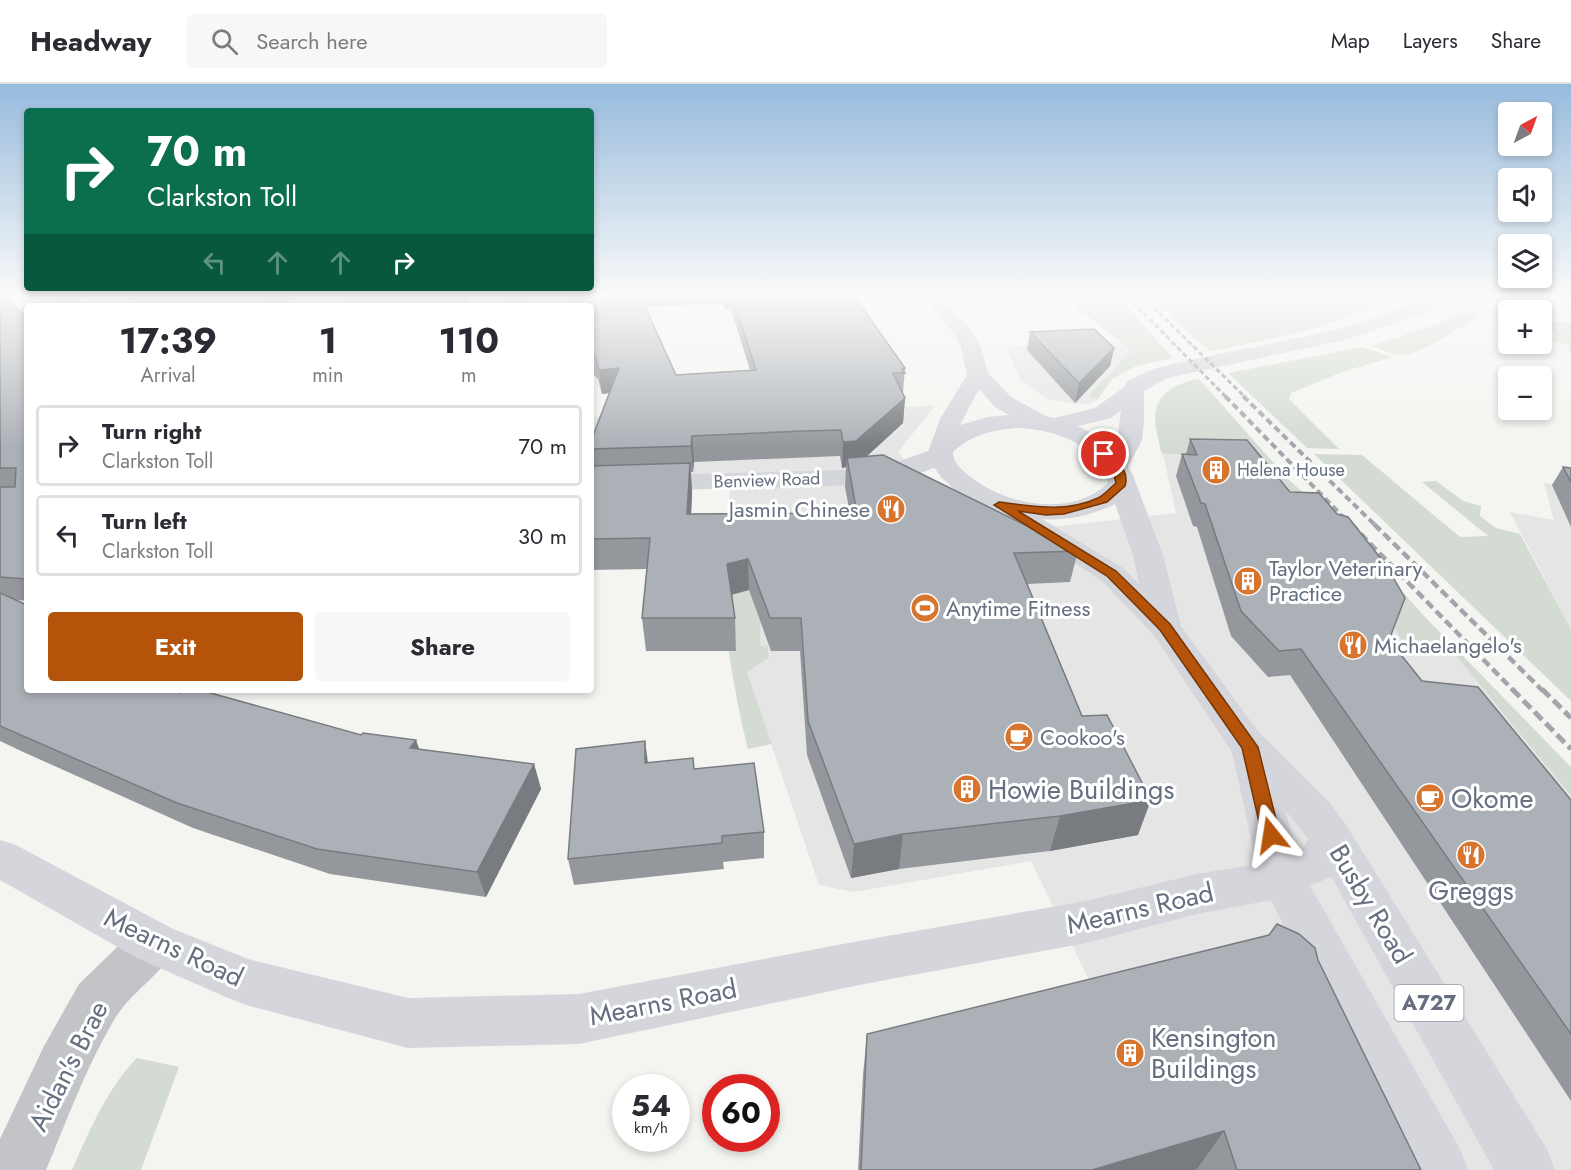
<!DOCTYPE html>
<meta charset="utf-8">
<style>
body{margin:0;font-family:Jost,sans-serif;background:#f7f7f7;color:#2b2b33;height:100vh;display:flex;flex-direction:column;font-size:22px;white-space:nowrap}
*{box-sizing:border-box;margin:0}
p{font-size:20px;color:#7c7c81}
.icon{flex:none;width:33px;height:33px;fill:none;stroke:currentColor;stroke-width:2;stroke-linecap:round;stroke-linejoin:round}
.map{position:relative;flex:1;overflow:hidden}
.details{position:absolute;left:24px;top:219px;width:570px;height:390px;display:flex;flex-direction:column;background:#fff;border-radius:6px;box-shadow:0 3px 9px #0003}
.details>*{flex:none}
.hud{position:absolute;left:24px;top:24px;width:570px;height:183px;border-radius:6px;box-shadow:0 3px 9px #0003;background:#0b6e4f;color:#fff;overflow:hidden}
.needle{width:39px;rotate:41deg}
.controls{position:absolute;left:1498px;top:18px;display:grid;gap:12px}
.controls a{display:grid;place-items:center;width:54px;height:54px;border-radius:6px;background:#fff;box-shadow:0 3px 9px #0003;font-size:30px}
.speed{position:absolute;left:612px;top:990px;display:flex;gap:12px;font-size:30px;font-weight:700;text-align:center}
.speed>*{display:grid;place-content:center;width:78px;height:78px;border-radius:50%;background:#fff;box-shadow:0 3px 9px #0003;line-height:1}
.speed small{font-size:15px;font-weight:400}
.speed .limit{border:9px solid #d22;background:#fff;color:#111}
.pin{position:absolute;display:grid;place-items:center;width:51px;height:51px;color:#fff;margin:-26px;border:3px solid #fff;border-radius:50%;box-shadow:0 2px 6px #0007}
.me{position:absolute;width:66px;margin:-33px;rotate:345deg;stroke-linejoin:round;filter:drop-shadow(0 0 4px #0008)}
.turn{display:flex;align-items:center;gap:21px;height:126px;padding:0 24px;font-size:27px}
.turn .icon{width:78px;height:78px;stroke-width:2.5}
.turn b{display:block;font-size:42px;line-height:51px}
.lanes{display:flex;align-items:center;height:57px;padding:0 24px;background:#0003;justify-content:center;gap:30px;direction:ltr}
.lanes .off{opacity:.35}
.eta{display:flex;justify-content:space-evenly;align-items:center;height:102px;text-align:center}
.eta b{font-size:36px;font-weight:700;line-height:42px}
.action{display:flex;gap:12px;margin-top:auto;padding:12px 24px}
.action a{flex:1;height:69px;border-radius:6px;background:#b45309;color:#fff;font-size:24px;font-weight:700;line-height:69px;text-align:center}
.action a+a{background:#f7f7f7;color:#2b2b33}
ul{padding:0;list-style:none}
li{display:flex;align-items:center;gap:18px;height:81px;margin:0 12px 9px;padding:0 12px;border:3px solid #e1e1e2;border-radius:6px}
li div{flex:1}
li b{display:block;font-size:22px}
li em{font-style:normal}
header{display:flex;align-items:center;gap:36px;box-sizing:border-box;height:84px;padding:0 30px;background:#fff;border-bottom:2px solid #e1e1e2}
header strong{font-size:28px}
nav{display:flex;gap:33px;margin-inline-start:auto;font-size:21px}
.search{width:420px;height:54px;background:#f7f7f7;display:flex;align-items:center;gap:15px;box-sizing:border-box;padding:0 21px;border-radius:6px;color:#7c7c81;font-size:22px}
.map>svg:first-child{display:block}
.built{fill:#e4e5e4}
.green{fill:#d4dbd2}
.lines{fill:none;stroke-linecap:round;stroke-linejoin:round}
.street{fill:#c2c4c8;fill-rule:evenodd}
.secondary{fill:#d4d6dc;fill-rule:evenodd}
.primary{fill:#d4d6dc;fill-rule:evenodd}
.rail-far3{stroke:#a2a6ac;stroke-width:3;stroke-dasharray:5 3;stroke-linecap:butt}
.rail-far2{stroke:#a2a6ac;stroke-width:4;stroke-dasharray:7 4;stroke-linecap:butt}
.rail-far1{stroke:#a2a6ac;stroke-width:4.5;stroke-dasharray:9 4.5;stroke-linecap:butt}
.rail{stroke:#a2a6ac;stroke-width:5;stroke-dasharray:11 5;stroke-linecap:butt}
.wall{fill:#94989d;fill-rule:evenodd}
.shaded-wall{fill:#787c80}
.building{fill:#acb1b7;stroke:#787c80;stroke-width:1.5}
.route{fill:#b45309;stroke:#753606;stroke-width:1.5}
.labels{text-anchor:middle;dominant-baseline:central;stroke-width:6;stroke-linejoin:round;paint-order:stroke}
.far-poi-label{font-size:18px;fill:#656f80;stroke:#fff;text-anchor:start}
.far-street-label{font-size:18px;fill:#656f80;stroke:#fff}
.shield{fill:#fff;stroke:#939aa6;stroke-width:1.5}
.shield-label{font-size:21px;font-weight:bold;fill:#656f80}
.poi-label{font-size:22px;fill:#656f80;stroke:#fff;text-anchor:start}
.near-poi-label{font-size:27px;fill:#656f80;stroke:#fff;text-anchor:start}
.near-street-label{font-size:27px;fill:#656f80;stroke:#fff}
</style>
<header>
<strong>Headway</strong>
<div class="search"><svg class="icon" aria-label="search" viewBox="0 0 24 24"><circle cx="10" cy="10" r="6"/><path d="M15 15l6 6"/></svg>Search here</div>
<nav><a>Map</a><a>Layers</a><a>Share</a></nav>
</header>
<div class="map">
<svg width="1571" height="1086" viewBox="0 0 1571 1086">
<rect width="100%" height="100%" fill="#f4f4f1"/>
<g class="built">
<path d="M1119,258L1133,269L1094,303L1089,313L1098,315L1091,320H1074L1047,315L1020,296L1006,263Z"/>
<path d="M935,322L898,368L923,398L1017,447L1176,429L1163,370H1236L1446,558L1571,712V1086H1196L1198,1085L1097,912L1031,777L854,808L819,801L747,588L769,574L768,562H760L728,461L730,397L591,401V333Z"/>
<path d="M1544,399L1571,404V545L1510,428L1554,436Z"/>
</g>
<g class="green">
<path d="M1070,212H1118L1172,274L1136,282L1123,289L1112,295L1098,315L1089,313C1097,296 1117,289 1123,273L1132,268L1091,234L1078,227Z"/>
<path d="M1151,212H1396L1338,236L1303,248L1211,267L1192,253Z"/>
<path d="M1464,228L1478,232C1463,242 1416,273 1399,271C1390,270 1380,264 1372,262L1435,241Z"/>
<path d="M1553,237L1571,239V273L1568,261L1553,256L1554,249L1545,242Z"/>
<path d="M1362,263L1393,273L1342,288L1291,309L1289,315L1339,365L1307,364L1228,289Z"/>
<path d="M1199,295L1288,395L1356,456L1426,534L1571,683V712L1446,559L1401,555L1347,456L1236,370H1163L1161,368C1159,356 1153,338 1156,326C1161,306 1181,298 1199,295Z"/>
<path d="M1314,370L1362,371L1460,453L1488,452L1422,398L1436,397L1463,417L1481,422L1480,432L1496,444L1520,450L1571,545V617Z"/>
<path d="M714,479L761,502L760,562H768L769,574L747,588L772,660L748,665C732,604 726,541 714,479Z"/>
<path d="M137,974L179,983L141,1086H72C90,1046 106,1006 137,974Z"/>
</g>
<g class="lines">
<g class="street">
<path d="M55,212H75L87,222H67Z"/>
<path d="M508,212H524L525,222H507Z"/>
<path d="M154,837L171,844L178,859C164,890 131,907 114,936C86,983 67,1036 46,1086H0V1055L44,962L79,900L137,844Z"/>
</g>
<g class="secondary">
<path d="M1432,212H1455L1452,216L1417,232L1348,255L1167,294L1144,307V338L1142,356L1126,387L1117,390L1108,387L1104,382L1117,356L1121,326L1111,334L1054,348L1046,346L1042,341L1046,336L1095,324L1123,304L1128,297L1153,285C1250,260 1338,254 1432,212Z"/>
<path d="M940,363L949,365L952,370C928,406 789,403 747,404C695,405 643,407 591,409V393L846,386L891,380Z"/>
<path d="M1331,736L1346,741L1353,753L1335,791L1283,814L1197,830L1086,859L859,901L579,960L408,964L246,921L228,914L137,874L0,796V756L16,761L171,844L248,875L408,914L579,910L859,857L1086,817L1197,790L1277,777L1303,765L1316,741Z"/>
</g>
<path class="primary" d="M922,212H939L971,245L981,263L988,289L1011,313L1046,332L1071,339L1094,350L1122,374L1132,389L1163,471L1181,542L1257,646L1330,719L1346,741L1547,1065L1555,1086H1494L1316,765L1285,726L1304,791L1460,1065L1468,1086H1408L1260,795L1232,668L1153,550L1101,496L988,424L959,410L941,393L931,379L928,368L940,335L967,291L961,263L955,251ZM979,305L995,323L1009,331L988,333L960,341ZM1016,344C1050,344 1101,360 1108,399C1071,435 1003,421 967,390C960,384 953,378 953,368C971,351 992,346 1016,344ZM1115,420L1133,471L1139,500L1123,484L1042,435C1067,437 1093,431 1115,420Z"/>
<g class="rail-far3">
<path d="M1127,212L1226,313"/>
<path d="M1142,212L1245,313"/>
</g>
<g class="rail-far2">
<path d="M1225,312L1352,442"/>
<path d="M1243,312L1376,442"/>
</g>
<g class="rail-far1">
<path d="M1351,440L1514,607"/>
<path d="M1374,440L1543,607"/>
</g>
<g class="rail">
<path d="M1512,605L1571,665"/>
<path d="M1542,605L1571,634"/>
</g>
</g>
<g class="wall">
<path d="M0,212L27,234V517L17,516L27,606L180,609L419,665L534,680L541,705L486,813L330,790L193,744L21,667L0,657Z"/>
<path d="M127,212H295L283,222H143Z"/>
<path d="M570,212H854L905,284L903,309L905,314L903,339L866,373L1078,467L1070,498L1027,500L1082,632L1138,751L1050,767L899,785L851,794L807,671L800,567H771L749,506L732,511L735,534L736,567H646L642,534L647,485L591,486V357L610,309L602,310L598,295L591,288V222H572ZM723,219L725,226L731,225L750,286L676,291L645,223ZM840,372L842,384L846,383L845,403L850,430H691L692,408L691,388H693L694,378Z"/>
<path d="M1030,248L1114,264L1110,282L1075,319L1027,266Z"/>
<path d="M1190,355L1389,556L1422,597L1571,716V1017L1290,591L1268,593L1231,552L1197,443L1193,442L1176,392L1182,370H1186Z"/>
<path d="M1563,383L1571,384V443L1552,401Z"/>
<path d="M645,657L648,678L694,685L764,748V774L723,778L724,785L574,801L568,775Z"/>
<path d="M1318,876L1421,1086H858L863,991L867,950Z"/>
</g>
<g class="shaded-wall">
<path d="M271,212H295L283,222H258Z"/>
<path d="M462,212H468L467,222H461Z"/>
<path d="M1114,264L1110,282L1075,319L1079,299Z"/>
<path d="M619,284L622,307L602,310L599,286Z"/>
<path d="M905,314L903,339L855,383L847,374L846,383L842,384L843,358Z"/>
<path d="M692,352L694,378L693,388L691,362Z"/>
<path d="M690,379L692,408L690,460L687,430Z"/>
<path d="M748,475L749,506L729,511L727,480Z"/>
<path d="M416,656L425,681L410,664Z"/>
<path d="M645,657L648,683L645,679Z"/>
<path d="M534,680L541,705L486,813L477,788Z"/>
<path d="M1151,716L1138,751L1050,767L1060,732Z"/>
<path d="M903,750L899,785L851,794L854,760Z"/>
<path d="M1224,1047L1197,1085L1195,1086H1092Z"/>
</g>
<g class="building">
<path d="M0,212H3L9,216L27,234V408L25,410H27V495L0,493V403H15L16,384H0Z"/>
<path d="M145,212H271L258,222H162Z"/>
<path d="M352,212H462L461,222H342Z"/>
<path d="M571,212H640L676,291L756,286L732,212H854L905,284L902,285L905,289H893L905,314L856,357L843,358L841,346L804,347L692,352L691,362L591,365V357L619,284L599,286L595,272L591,268V222H573Z"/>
<path d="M1094,245L1114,264L1079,299L1030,248Z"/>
<path d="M1190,355L1247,356L1290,408L1319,409L1337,430L1348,433L1386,481L1405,514L1389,556L1422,597L1478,603L1571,716V950L1301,565L1279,567L1241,527L1205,420L1201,419L1182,370L1197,371Z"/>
<path d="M883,371L1078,467L1014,469L1082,632L1107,631L1151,716L1060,732L903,750L854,760L808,637L801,534H770L748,475L727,480L735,534H642L650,454L591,455V382L690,379L687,430L857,429L847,374Z"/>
<path d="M1563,383L1571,384V398Z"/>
<path d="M0,509L27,521V606H173L180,609L185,606H200L361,651L363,649L416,656L410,664L534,680L477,788L317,765L177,719L0,642Z"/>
<path d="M645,657V679L693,674L694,685L754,679L764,748L722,752V759L568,775L576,665Z"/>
<path d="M1277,840L1299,850L1315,864L1318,876L1421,1086H1237L1224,1047L1092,1086H861L867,950L1269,851Z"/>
</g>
<linearGradient id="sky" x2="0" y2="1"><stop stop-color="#97bbdd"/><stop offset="0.58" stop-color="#fafaf9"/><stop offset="1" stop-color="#fafaf9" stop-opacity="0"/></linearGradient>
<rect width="1571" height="364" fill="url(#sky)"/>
<path class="route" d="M1100,368H1108C1117,377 1130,387 1125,402L1107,418L1064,430L1046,431L1018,427L1116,487L1170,540L1258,663L1280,751L1277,756L1271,758L1265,756L1262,751L1242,664L1160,546L1107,492L994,421L999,418C1032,422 1066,429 1098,414C1104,411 1110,404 1116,399L1112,384L1100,372Z"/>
<defs>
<g id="building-disc" transform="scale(1.5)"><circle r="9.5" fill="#d7742e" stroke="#fff"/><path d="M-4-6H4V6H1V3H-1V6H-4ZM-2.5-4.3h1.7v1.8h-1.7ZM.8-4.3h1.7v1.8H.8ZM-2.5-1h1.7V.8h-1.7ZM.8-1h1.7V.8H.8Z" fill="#fff"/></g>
<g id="restaurant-disc" transform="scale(1.5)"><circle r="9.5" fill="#d7742e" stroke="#fff"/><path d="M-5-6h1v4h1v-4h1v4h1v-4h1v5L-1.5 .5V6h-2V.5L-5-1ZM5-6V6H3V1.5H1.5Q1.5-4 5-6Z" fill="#fff"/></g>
<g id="stadium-disc" transform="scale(1.5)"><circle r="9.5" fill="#d7742e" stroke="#fff"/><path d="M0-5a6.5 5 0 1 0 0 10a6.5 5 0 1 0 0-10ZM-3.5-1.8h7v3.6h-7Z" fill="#fff"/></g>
<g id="cafe-disc" transform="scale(1.5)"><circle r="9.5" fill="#d7742e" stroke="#fff"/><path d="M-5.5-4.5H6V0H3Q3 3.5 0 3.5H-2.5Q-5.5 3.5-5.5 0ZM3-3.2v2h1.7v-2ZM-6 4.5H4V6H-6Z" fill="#fff"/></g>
</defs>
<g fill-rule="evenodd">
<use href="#building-disc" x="1216" y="386"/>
<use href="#restaurant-disc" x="891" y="425"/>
<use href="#building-disc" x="1248" y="497"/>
<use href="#stadium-disc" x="925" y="524"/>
<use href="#restaurant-disc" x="1353" y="561"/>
<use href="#cafe-disc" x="1019" y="653"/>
<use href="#building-disc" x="967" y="705"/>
<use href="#cafe-disc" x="1430" y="714"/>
<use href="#restaurant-disc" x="1471" y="771"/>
<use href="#building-disc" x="1130" y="969"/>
</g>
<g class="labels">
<g class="far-poi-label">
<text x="1237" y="386">Helena House</text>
</g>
<g class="far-street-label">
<text transform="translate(767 396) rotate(-2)">Benview Road</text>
</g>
<rect class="shield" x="1394.5" y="901" width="69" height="36" rx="4.5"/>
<g class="shield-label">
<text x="1429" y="919">A727</text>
</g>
<g class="poi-label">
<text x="870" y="425" text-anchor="end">Jasmin Chinese</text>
<text x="1269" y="484">Taylor Veterinary<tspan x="1269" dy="25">Practice</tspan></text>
<text x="946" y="524">Anytime Fitness</text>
<text x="1374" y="561">Michaelangelo's</text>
<text x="1040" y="653">Cookoo's</text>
</g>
<g class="near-poi-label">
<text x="988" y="705">Howie Buildings</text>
<text x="1451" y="714">Okome</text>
<text x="1471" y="806" text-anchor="middle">Greggs</text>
<text x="1151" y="953">Kensington<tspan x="1151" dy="31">Buildings</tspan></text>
</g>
<g class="near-street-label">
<text transform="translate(1371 820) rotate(59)">Busby Road</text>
<text transform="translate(1140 824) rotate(-13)">Mearns Road</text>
<text transform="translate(174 863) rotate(25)">Mearns Road</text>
<text transform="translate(663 918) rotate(-11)">Mearns Road</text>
<text transform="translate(68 982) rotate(-63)">Aidan's Brae</text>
</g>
</g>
</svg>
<div class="controls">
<a><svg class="needle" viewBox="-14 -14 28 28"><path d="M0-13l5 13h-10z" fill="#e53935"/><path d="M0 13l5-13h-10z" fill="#7c7c81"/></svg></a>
<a><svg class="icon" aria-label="sound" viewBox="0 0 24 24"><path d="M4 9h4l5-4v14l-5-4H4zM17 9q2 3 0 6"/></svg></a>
<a><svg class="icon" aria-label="layers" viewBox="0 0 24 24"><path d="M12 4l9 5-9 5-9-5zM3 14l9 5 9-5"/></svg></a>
<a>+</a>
<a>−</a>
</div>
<div class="speed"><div>54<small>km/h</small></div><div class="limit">60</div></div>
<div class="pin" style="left:1104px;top:370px;background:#d93025"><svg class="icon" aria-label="arrive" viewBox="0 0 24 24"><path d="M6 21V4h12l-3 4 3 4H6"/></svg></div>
<svg class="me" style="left:1271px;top:751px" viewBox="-20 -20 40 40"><path d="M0-17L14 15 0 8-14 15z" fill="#b45309" stroke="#fff" stroke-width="4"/></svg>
<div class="hud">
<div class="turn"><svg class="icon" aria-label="right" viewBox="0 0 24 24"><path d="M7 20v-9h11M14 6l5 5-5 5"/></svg><div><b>70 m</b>Clarkston Toll</div></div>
<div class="lanes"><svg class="icon off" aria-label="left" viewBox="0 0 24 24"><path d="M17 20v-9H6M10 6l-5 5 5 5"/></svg><svg class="icon off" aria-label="ahead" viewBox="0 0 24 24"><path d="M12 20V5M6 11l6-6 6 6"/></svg><svg class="icon off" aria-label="ahead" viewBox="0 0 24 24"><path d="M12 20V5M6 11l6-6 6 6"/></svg><svg class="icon" aria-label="right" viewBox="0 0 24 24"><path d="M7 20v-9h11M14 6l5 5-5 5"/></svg></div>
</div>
<section class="details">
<div class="eta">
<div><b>17:39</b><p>Arrival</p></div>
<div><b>1</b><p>min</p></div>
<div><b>110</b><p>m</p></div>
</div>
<ul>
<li><svg class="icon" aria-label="right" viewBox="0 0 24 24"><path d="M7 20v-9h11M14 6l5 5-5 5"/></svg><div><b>Turn right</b><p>Clarkston Toll</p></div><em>70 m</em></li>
<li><svg class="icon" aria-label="left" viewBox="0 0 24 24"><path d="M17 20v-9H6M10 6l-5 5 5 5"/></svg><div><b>Turn left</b><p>Clarkston Toll</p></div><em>30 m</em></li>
</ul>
<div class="action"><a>Exit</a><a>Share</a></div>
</section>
</div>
